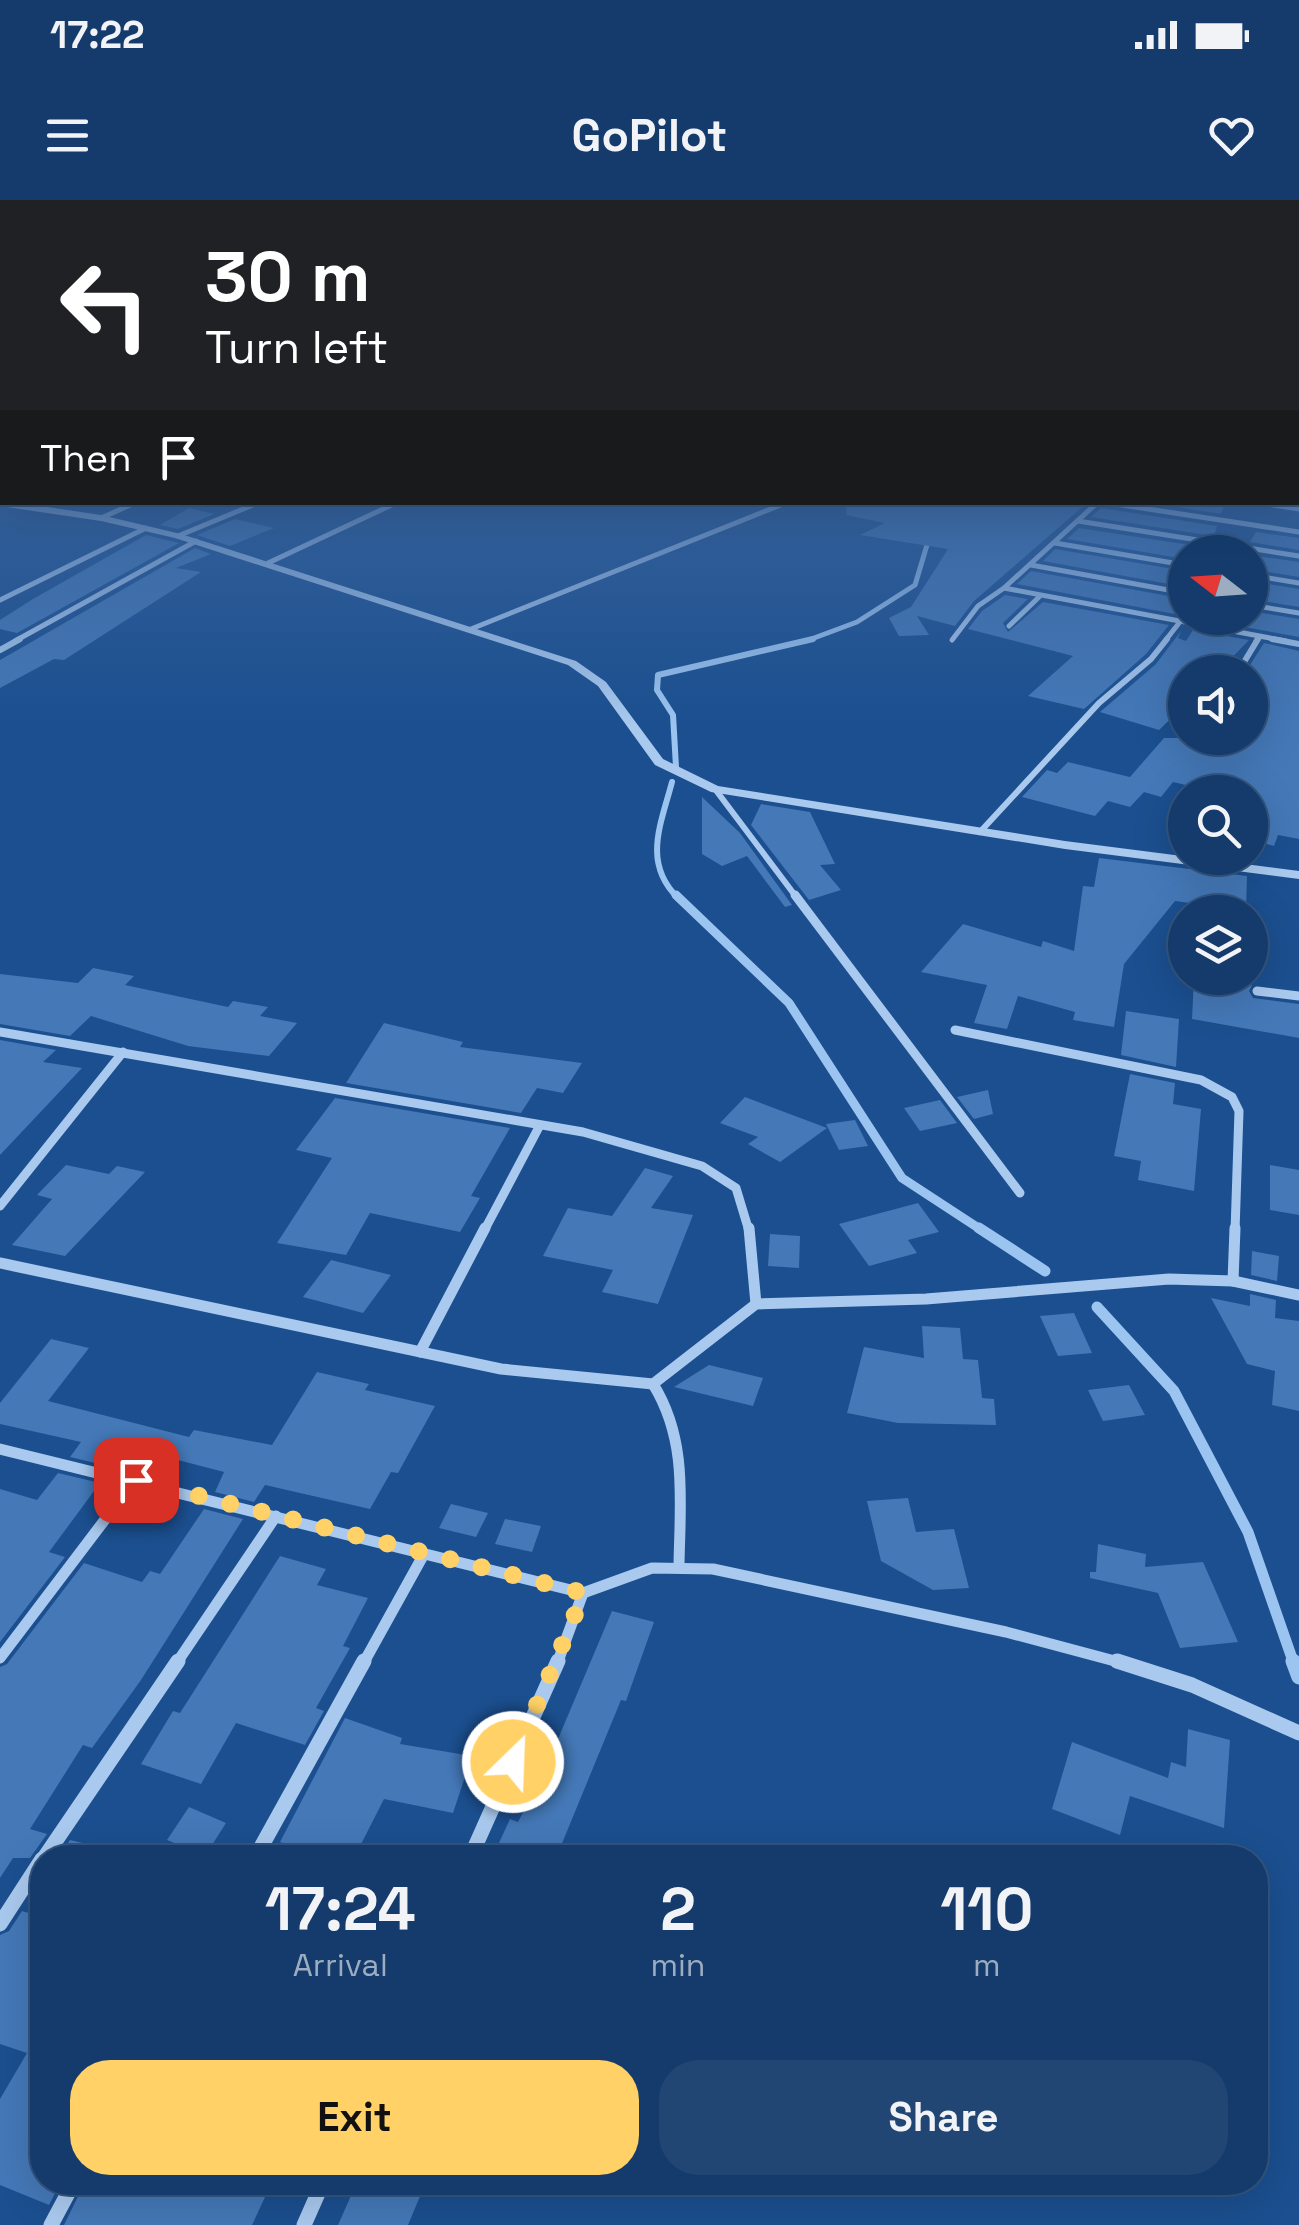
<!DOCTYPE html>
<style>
body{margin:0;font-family:"Space Grotesk",sans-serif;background:#214673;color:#f1f3f6;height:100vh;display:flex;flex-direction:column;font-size:38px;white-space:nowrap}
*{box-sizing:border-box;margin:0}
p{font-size:32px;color:#9dadc1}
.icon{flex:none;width:55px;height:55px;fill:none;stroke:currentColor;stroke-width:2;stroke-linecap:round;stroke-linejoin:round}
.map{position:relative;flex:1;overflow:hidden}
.drawer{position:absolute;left:30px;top:1645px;width:1238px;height:350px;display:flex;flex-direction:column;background:#143b6b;border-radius:40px;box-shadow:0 10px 40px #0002,0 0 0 2px #33557e}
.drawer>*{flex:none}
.banner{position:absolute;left:0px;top:0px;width:1300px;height:305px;box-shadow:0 10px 40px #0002,0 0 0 2px #33557e;background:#202124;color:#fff;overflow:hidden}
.needle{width:65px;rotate:287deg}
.fabs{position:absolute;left:1168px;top:335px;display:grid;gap:20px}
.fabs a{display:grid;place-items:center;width:100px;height:100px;border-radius:50%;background:#143b6b;box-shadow:0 10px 40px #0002,0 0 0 2px #33557e;font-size:50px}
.pin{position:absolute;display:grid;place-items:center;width:85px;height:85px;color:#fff;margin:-42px;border-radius:20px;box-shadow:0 5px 15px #0006}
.me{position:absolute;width:110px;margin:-55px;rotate:24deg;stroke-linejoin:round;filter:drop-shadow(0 0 8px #0008)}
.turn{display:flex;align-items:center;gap:35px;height:210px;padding:0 40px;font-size:45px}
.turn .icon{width:130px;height:130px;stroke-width:2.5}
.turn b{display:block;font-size:70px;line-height:85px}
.then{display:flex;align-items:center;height:95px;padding:0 40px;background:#0003;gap:20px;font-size:38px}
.eta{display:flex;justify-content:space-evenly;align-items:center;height:170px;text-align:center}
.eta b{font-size:60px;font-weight:700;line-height:70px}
.primary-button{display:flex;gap:20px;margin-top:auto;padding:20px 40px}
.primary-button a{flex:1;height:115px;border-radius:40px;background:#ffd166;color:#111;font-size:40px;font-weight:700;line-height:115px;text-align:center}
.primary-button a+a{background:#214673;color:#f1f3f6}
.status{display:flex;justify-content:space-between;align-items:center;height:70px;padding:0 50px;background:#143b6b;direction:ltr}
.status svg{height:28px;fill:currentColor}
header{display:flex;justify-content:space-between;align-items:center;height:130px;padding:0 40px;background:#143b6b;font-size:45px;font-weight:700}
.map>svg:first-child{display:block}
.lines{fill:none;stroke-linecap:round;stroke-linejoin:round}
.stream-far4{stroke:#9cc4f0;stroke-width:5}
.stream-far3{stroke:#9cc4f0;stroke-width:6}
.stream-far2{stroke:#9cc4f0;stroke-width:9}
.stream-far1{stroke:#9cc4f0;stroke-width:11}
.stream{stroke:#9cc4f0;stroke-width:15}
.building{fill:#4478b7}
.minor-far4{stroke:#a9c9ee;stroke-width:5}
.minor-far3{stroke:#a9c9ee;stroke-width:6}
.minor-far2{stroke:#a9c9ee;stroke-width:9}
.minor-far1{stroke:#a9c9ee;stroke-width:11}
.minor{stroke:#a9c9ee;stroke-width:15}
.tertiary{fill:#a9c9ee;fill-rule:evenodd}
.route{stroke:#ffd166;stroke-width:18;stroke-dasharray:0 32.4}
</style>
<div class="status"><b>17:22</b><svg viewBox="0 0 49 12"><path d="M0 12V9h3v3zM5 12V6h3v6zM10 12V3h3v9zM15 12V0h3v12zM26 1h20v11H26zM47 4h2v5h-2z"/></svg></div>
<header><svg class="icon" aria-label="menu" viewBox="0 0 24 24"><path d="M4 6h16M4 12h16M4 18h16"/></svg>GoPilot<svg class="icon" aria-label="heart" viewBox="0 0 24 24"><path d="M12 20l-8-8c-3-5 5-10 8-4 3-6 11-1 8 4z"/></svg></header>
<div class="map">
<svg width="1299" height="2025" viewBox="0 0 1299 2025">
<rect width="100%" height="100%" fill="#1b4f8f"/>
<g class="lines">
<path class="stream-far4" d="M806,441L857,422L915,385L927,345L937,337"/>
<g class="stream-far3">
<path d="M676,567L673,515L657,490L658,475L813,439"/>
<path d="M672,582C661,624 642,663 678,698"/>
</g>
<path class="stream-far2" d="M676,695L789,803L902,978L983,1031"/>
<g class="stream-far1">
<path d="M979,1028L1045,1071"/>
<path d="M1097,1107L1174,1191L1248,1332L1294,1464"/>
</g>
<path class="stream" d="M1293,1461L1299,1477"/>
</g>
<g class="building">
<path d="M847,302H1088L974,401L955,426L917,416L929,435L899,436L889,418L911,407L948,349L860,335L885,323L846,315Z"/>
<path d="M1147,302H1225L1221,314Z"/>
<path d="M189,308L214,314L178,329L160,325Z"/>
<path d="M1101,308L1217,326L1214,336L1091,317Z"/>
<path d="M235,319L274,328L230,346L197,335Z"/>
<path d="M1079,328L1209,348L1208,352H1185V359L1067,339Z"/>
<path d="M1256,332L1299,338V350L1250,342Z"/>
<path d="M146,335L179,343L17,433L0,429V420L33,399Z"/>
<path d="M195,348L211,354L176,368L201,372L64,460L54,459L0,488V460Z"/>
<path d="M1055,349L1185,371V387L1043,361Z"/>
<path d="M1250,355L1299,362V377L1250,369Z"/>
<path d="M1031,371L1185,399V416L1017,384Z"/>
<path d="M1250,381L1299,389V407L1250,399Z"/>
<path d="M1005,395L1028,399L1003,423L1008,432L1043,402L1169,425L1146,454L1084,509L1028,496L1073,456L968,429L982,411Z"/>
<path d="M1250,411L1299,419V437L1201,419L1250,418Z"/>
<path d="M1193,430L1249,440L1218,472H1185V505L1159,530L1100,512L1156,464L1181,431L1178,438L1186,441Z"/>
<path d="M1264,443L1299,451V639L1278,635L1274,646L1250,639V592H1216L1173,582L1161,597L1144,592L1130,607L1108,601L1095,616L1022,597L1047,570L1057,573L1068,562L1130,577L1164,538H1250V465Z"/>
<path d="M702,597L740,633L792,705L785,707L747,656L722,666L702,654Z"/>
<path d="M761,604L810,612L835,664L820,665L841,690L809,700L751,625Z"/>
<path d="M1099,658L1247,676L1246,710L1175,701L1124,764L1114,827L1073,820L1075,812L1018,796L1007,829L974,823L987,785L921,772L963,724L1041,747L1043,741L1074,751L1083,686L1094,687Z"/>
<path d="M93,768L134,776L125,785L228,807L233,801L268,807L260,816L297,823L269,856L188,846L91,816L70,836L0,824V774L78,783Z"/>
<path d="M1194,778L1252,785L1249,791L1253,798L1299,804V838L1192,819Z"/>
<path d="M1126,811L1179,819L1176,867L1121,855Z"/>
<path d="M384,823L463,842L460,847L582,863L563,893L537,888L521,913L346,883Z"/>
<path d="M0,840L56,850L43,862L82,868L0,955Z"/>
<path d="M1130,874L1175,883L1173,904L1201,909L1194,991L1138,980L1141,961L1114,956Z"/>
<path d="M988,890L993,914L974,919L957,897Z"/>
<path d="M745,897L787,913L827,928L780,962L748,944L758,937L720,923Z"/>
<path d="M335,898L510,928L471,996L480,998L460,1032L370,1013L346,1055L277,1043L332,958L296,950Z"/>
<path d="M940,900L957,923L920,931L904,908Z"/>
<path d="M855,920L868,946L839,950L826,924Z"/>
<path d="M66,965L109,974L117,966L145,972L65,1056L12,1045L52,999L37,995Z"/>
<path d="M1270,965L1299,970V1015L1270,1010Z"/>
<path d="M645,968L673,976L651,1008L693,1015L658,1104L602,1092L613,1070L543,1056L568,1008L612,1016Z"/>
<path d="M918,1003L939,1032L908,1040L917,1053L869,1066L839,1024Z"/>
<path d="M770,1034L800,1036L799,1068L768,1066Z"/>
<path d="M1252,1051L1279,1056L1277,1081L1251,1075Z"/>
<path d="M331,1060L391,1075L363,1113L303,1097Z"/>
<path d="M1250,1094L1276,1100L1275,1118L1299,1121V1211L1272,1205L1275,1171L1247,1164L1211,1098L1250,1106Z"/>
<path d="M1074,1113L1092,1153L1058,1156L1040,1116Z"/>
<path d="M922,1126L960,1128L963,1159L978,1160L982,1198L994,1199L996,1225L898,1223L847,1213L864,1147L924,1158Z"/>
<path d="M51,1139L89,1148L48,1201L189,1237L194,1230L272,1245L317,1172L369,1184L365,1190L435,1206L398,1273L391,1272L370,1309L265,1285L254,1302L215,1292L224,1272L128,1247L112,1267L70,1257L81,1242L0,1224V1203Z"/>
<path d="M709,1165L763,1178L753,1206L674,1187Z"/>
<path d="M1129,1185L1145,1215L1103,1221L1088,1190Z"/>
<path d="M58,1273L100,1283L49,1352L65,1357L0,1442V1289L37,1300Z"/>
<path d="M908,1298L916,1332L954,1329L969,1388L933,1390L881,1361L867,1301Z"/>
<path d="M451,1304L488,1313L476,1337L439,1328Z"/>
<path d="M204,1309L243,1319L141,1480L92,1548L83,1545L30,1629L47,1634L30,1658H13L0,1678V1467L7,1464L84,1363L142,1382L150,1371L160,1374Z"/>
<path d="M505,1319L541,1326L532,1352L495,1344Z"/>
<path d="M1098,1344L1146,1354L1145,1367L1203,1362L1238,1442L1180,1448L1158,1393L1090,1378V1372H1096Z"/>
<path d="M280,1356L326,1369L317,1385L368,1398L343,1446L350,1448L316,1508L324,1511L305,1545L236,1523L201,1584L141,1564L173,1511L180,1513Z"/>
<path d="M612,1411L654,1422L626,1501L621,1500L556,1658H492L510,1619L518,1622L547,1565Z"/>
<path d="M345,1518L402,1538L400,1544L472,1556L453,1613L384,1599L354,1658H325L280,1642Z"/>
<path d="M1188,1529L1230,1540L1224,1628L1130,1596L1120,1635L1052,1609L1072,1542L1168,1578L1171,1562L1186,1567Z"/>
<path d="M189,1607L226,1623L205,1656L167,1640Z"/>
<path d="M70,1640L103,1648L102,1658H58Z"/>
<path d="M22,1711L42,1717V1982H61L49,2005L0,1985V1899L27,1853L0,1844V1735L9,1731Z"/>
<path d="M85,1982H272L252,2025H64Z"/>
<path d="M357,1982H426L408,2025H338Z"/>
</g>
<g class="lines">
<g class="minor-far4">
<path d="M1098,302L1004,388L1286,441"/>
<path d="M1102,302L1299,332"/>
<path d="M1255,302L1299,309"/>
<path d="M101,318L137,302"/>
<path d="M1078,321L1299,356"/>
<path d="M178,336L260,302"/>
<path d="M1055,343L1185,365"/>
<path d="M268,363L398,302"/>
<path d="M1031,365L1185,393"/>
<path d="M1250,375L1299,383"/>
<path d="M0,400L146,328"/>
<path d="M1250,405L1299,413"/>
<path d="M1009,426L1039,397"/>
<path d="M471,429L788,302"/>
<path d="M952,440L978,406L1004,388"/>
<path d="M15,441L196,341"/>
<path d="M1165,441L1179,423"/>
<path d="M1256,441L1259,437"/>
</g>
<g class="minor-far3">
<path d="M1272,439L1299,444"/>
<path d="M0,450L20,439"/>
<path d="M1238,472L1258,439"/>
<path d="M715,589L797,698"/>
<path d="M980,632L1099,503L1151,459L1167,439"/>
</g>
<g class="minor-far2">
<path d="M795,695L1020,993"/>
<path d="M1257,791L1299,796"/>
<path d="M955,830L1201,880L1232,897L1239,911L1235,1031"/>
<path d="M0,832L583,932L702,966L736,988L749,1031"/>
<path d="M0,1006L123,852"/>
<path d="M484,1031L539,927"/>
</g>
<g class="minor-far1">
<path d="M749,1028L756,1104"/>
<path d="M0,1063L501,1169L653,1184L756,1104L926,1099L1169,1079L1233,1081L1299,1095"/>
<path d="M1233,1081L1235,1028"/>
<path d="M420,1152L485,1028"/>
<path d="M653,1184C688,1240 680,1302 679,1365"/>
<path d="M0,1249L583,1393L652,1368L713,1369L1006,1432L1126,1464"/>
<path d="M0,1458L135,1280"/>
<path d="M176,1464L276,1316"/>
<path d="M363,1464L424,1354"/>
<path d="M557,1464L583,1393"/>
</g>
<g class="minor">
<path d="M1117,1461L1192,1485L1299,1533"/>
<path d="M44,1658L178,1461"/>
<path d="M255,1658L364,1461"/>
<path d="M470,1658L558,1461"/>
<path d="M0,1724L42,1659"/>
<path d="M51,2025L74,1982"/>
<path d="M304,2025L323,1982"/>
</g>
<path class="tertiary" d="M0,300L101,315L181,334L576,461L606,482L663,559L718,586L1065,641L1299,671V679L1065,649L711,592L655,565L598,486L568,465L175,338L101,321L0,306Z"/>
</g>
<linearGradient id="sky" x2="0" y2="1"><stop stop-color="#0f2b4f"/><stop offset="0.46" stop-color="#39639b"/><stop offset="1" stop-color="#39639b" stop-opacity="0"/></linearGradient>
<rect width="1299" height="526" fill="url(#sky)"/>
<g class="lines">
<path class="route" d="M136,1280L584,1393L513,1562"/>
</g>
</svg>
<div class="fabs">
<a><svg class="needle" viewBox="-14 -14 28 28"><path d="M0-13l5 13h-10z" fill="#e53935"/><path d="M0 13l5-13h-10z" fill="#9dadc1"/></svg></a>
<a><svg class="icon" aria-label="sound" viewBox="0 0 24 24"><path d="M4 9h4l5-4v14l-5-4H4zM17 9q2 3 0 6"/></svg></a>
<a><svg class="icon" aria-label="search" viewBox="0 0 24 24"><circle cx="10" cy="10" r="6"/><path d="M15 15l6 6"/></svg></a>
<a><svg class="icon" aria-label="layers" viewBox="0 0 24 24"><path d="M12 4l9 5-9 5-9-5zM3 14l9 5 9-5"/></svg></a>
</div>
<div class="pin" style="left:136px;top:1280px;background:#d93025"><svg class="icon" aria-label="arrive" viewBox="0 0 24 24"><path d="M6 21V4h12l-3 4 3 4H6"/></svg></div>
<svg class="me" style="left:513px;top:1562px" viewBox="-20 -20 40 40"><circle r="17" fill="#ffd166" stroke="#fff" stroke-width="3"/><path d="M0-11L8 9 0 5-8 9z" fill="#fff"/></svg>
<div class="banner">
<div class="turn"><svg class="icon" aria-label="left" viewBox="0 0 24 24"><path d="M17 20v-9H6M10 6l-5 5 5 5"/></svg><div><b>30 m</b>Turn left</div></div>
<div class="then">Then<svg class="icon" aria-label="arrive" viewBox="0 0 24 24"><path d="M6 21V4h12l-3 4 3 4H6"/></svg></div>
</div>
<section class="drawer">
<div class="eta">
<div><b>17:24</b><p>Arrival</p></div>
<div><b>2</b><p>min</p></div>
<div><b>110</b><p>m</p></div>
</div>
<div class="primary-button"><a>Exit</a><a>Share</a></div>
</section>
</div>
